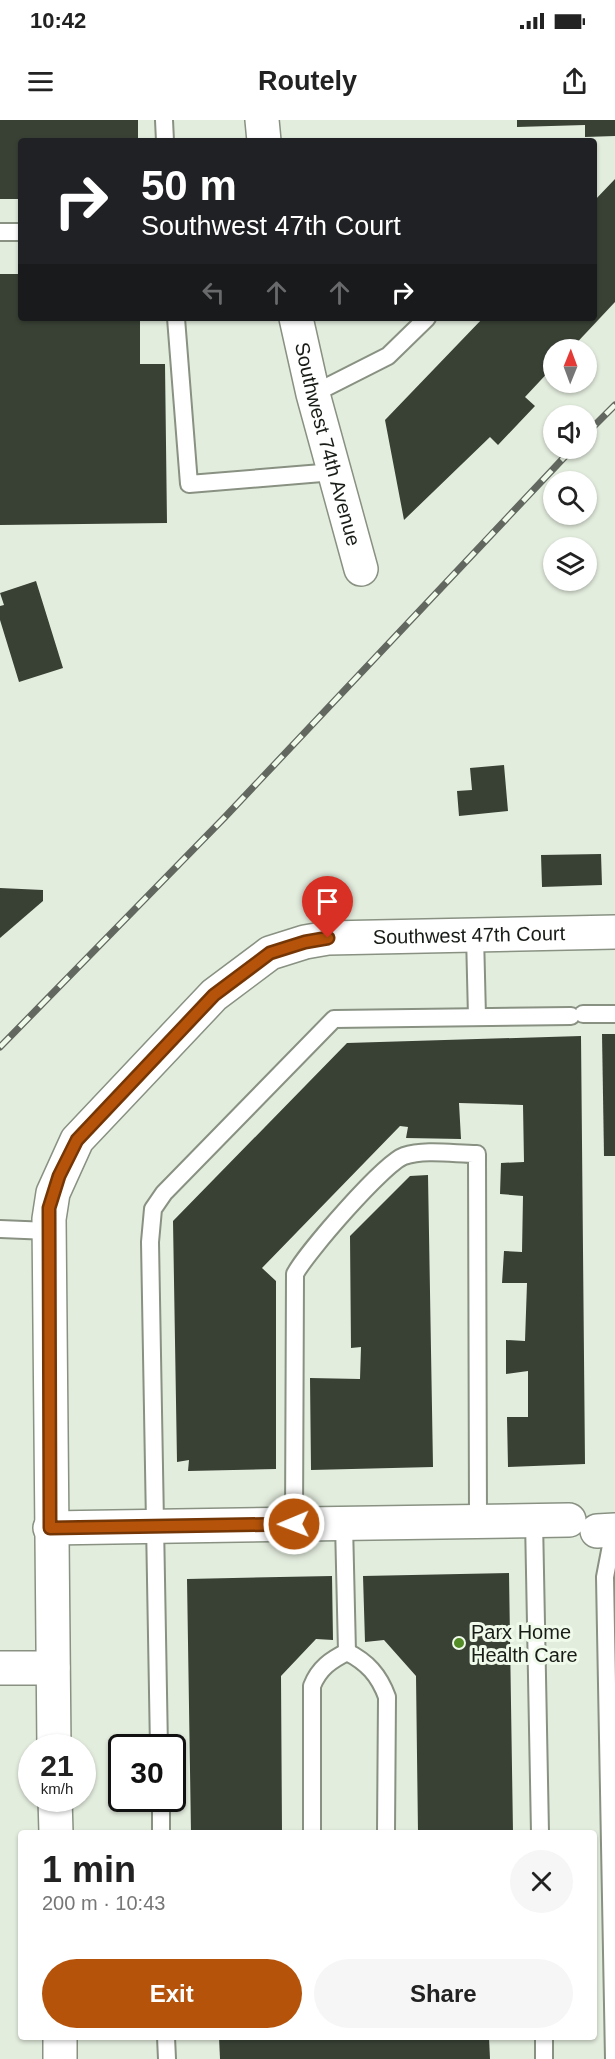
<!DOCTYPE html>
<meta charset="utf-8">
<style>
body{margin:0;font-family:Helvetica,sans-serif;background:#f6f6f6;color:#222;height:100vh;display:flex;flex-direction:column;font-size:22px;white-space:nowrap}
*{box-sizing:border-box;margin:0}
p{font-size:20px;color:#767676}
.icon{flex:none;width:33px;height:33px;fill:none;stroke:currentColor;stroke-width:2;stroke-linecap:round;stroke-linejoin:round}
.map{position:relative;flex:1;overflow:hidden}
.drawer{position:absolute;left:18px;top:1710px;width:579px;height:210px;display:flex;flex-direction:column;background:#fff;border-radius:6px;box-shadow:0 2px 4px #0004}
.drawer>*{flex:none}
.top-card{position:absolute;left:18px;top:18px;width:579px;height:183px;border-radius:6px;box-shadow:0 2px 4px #0004;background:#202124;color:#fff;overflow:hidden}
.needle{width:39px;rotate:1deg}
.buttons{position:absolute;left:543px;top:219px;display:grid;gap:12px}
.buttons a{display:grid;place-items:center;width:54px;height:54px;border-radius:50%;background:#fff;box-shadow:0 2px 4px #0004;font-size:30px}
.speed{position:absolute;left:18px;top:1614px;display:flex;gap:12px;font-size:30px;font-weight:700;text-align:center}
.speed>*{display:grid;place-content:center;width:78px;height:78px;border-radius:50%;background:#fff;box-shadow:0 2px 4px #0004;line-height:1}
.speed small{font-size:15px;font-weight:400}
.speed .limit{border:3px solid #111;border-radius:9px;background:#fff;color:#111}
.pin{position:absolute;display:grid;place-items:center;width:51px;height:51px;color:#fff;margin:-62px -26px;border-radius:50% 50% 50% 0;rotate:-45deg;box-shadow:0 0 6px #0007}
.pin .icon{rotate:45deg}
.me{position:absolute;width:66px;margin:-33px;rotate:269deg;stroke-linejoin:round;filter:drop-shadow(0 0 4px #0008)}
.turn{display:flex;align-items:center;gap:21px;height:126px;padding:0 24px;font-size:27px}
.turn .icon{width:78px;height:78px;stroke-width:2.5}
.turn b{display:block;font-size:42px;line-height:51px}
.lanes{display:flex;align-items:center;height:57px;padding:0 24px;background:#0003;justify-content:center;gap:30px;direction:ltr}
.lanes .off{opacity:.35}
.round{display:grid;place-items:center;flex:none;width:63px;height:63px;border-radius:32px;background:#f6f6f6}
.overview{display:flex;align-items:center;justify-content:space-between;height:102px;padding:0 24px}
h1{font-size:36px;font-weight:700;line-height:45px}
.button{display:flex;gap:12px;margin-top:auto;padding:12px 24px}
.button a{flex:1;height:69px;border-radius:36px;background:#b45309;color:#fff;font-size:24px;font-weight:700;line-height:69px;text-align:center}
.button a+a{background:#f6f6f6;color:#222}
.status{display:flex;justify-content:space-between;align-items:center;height:42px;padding:0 30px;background:#fff;direction:ltr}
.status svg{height:16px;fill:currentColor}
header{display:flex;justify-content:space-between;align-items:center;height:78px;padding:0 24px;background:#fff;font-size:27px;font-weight:700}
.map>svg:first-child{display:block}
.building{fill:#394135}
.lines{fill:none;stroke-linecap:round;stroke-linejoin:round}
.lane-casing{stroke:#889182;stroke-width:20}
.street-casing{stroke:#889182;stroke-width:36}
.lane{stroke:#fff;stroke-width:16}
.street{stroke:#fff;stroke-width:33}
.rail-casing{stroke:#62685f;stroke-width:7}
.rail{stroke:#f0faeb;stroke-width:4.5;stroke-dasharray:14;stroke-linecap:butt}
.route-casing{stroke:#753606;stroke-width:15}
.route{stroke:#b45309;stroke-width:10}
.poi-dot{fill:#538b26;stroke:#f0faeb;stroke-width:2}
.labels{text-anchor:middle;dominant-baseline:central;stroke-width:6;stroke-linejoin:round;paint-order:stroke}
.street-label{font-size:20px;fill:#181c16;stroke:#f0faeb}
.poi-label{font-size:20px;fill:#181c16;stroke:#f0faeb;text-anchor:start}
</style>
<div class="status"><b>10:42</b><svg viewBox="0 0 49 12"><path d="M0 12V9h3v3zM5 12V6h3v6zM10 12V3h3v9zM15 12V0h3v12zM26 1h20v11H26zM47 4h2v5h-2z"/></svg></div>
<header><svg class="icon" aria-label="menu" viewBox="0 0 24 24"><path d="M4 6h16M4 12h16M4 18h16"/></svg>Routely<svg class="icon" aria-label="share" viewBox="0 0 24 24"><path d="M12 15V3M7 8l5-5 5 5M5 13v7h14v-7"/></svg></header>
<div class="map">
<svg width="615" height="1939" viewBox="0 0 615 1939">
<rect width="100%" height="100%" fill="#e3edde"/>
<g class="building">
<path d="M0,0H138V21H21V79H0Z"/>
<path d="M517,0H615V16L585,17V5L517,7Z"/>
<path d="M615,59V182L570,230H554V246L525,277L535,286L498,325L490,317L404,400L385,300L483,198H594V81Z"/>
<path d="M0,154H21V198H140V244H165L167,403L0,405Z"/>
<path d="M36,461L63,548L19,562L0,500V486L4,485L0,473Z"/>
<path d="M504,645L508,691L459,696L457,671L472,670L470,648Z"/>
<path d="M601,734L602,765L542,767L541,735Z"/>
<path d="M0,768L43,770V781L0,818Z"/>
<path d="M602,914H615V1036H604Z"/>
<path d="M581,916L585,1344L508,1347L507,1297H528V1251L506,1254V1220L525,1221L527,1163H502L504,1131L522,1132L523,1076L500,1074L501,1043L524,1042L523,985L459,983L461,1019L406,1018L408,1007L400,1006L262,1148L276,1161V1349L188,1351L189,1340L177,1342L173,1101L347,923Z"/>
<path d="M428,1055L433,1347L311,1350L310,1258L360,1259L361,1227L351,1228L350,1116L410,1056Z"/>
<path d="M509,1453L513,1713H418L416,1556L384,1520L365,1522L363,1456Z"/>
<path d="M332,1456L333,1520L316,1519L281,1556L282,1713H191L187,1459Z"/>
<path d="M219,1917H489L490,1939H220Z"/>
</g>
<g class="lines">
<g class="lane-casing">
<g id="lane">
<path d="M164,0L165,21"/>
<path d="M0,112H21"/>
<path d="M176,198L189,364L334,352"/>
<path d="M313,274L388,236L427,198"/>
<path d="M475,815L477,897"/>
<path d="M583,894H615"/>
<path d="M0,1109L49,1111"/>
<path d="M534,1400L540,1713"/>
<path d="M294,1404L295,1154C306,1133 384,1043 404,1036C425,1029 455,1034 477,1034L478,1401"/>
<path d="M344,1404L347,1532"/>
<path d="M347,1532C367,1542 379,1555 387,1577L386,1713"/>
<path d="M159,1628L150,1122L153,1089L164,1073L334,899L571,896"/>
<path d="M161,1678V1713"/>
<path d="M312,1713V1566C319,1548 331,1540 347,1532"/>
<path d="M166,1917L167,1939"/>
<path d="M544,1917V1939"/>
<path d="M614,1939L605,1457L614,1410"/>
</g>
</g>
<g class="street-casing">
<g id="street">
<path d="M262,0L264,21"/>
<path id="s1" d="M296,198L313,274L361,449"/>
<path d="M50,1408L569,1400"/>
<path d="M597,1411L615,1410"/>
<path d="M0,1548H53"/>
<path id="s2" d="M54,1628L49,1099L53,1073L77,1020L214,875L270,833L305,822L328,818L615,812"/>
<path d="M55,1678L56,1713"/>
<path d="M60,1917V1939"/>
</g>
</g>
<use href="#lane" class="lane"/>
<use href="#street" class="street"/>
<g class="rail-casing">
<g id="rail">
<path d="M586,314L615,285"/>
<path d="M0,927L225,697L573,328"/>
</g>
</g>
<use href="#rail" class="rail"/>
</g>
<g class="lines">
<g class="route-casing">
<path id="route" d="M294,1404L50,1408L49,1088L59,1056L77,1020L214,875L270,833L305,822L328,818"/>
</g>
<use href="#route" class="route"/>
</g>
<circle class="poi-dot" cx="459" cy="1523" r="6"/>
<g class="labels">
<g class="street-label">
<text stroke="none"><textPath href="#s1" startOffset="130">Southwest 74th Avenue</textPath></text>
<text stroke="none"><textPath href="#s2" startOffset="1084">Southwest 47th Court</textPath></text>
</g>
<g class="poi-label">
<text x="471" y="1512">Parx Home<tspan x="471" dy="23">Health Care</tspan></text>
</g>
</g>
</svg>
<div class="buttons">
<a><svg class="needle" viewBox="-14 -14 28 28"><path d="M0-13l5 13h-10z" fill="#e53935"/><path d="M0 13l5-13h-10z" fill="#767676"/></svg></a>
<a><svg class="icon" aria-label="sound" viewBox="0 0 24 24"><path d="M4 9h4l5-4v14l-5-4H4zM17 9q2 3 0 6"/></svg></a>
<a><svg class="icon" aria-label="search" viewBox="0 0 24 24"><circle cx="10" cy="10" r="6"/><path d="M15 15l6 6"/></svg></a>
<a><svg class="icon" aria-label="layers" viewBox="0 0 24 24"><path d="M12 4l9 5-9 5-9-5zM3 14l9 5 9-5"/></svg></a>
</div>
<div class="speed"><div>21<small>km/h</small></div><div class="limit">30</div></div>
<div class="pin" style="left:328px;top:818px;background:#d93025"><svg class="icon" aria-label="arrive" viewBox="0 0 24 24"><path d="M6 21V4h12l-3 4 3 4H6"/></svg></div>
<svg class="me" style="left:294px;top:1404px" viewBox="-20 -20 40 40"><circle r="17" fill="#b45309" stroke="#fff" stroke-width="3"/><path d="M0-11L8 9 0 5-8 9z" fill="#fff"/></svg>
<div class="top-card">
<div class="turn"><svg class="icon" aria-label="right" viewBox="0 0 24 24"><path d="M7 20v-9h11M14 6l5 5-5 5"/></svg><div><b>50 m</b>Southwest 47th Court</div></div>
<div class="lanes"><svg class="icon off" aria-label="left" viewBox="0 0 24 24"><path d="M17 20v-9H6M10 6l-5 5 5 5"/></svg><svg class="icon off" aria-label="ahead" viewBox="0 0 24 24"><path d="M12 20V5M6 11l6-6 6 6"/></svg><svg class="icon off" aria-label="ahead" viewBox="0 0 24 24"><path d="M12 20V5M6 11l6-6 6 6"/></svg><svg class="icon" aria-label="right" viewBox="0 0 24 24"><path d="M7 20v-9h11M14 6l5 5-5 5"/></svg></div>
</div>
<section class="drawer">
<div class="overview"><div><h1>1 min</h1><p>200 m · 10:43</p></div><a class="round"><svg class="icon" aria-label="close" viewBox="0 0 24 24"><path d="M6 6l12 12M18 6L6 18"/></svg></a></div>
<div class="button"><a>Exit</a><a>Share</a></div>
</section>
</div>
